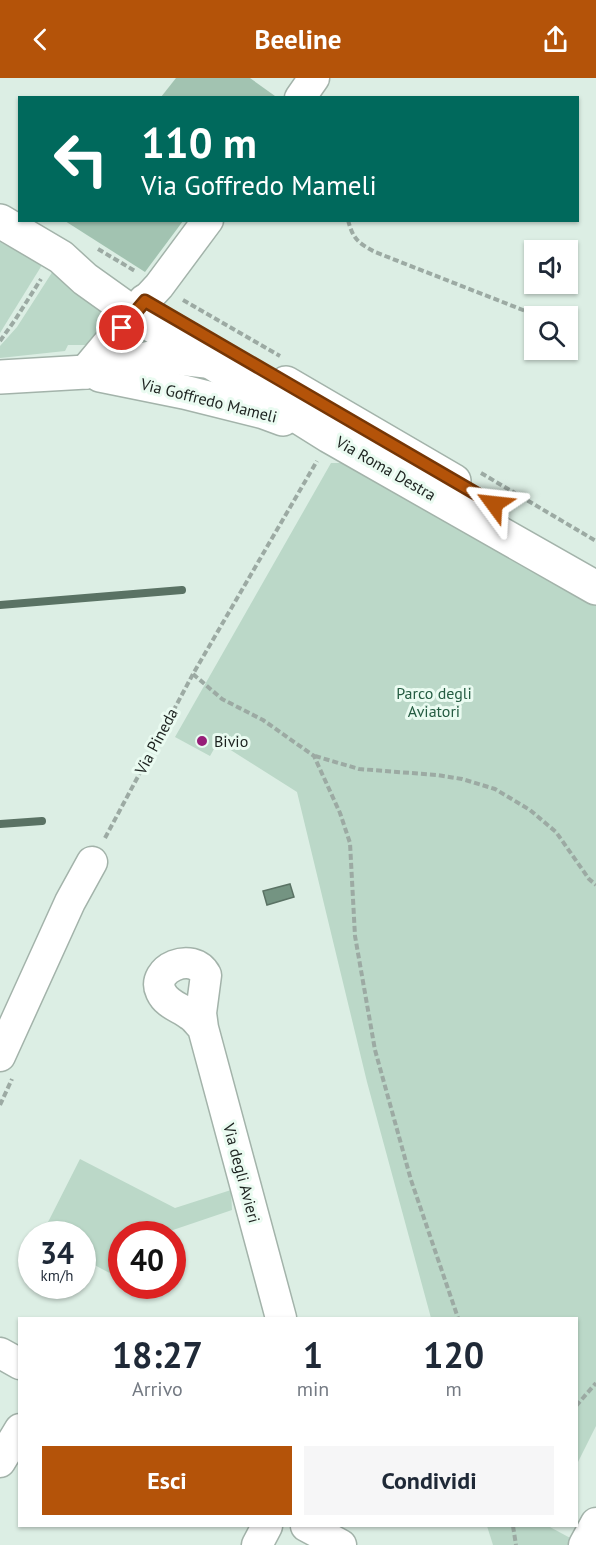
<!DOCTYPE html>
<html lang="it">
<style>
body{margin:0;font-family:"PT Sans",sans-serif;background:#f6f6f7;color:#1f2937;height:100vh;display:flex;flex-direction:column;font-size:22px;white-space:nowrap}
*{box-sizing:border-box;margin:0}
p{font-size:20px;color:#747a83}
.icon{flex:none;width:33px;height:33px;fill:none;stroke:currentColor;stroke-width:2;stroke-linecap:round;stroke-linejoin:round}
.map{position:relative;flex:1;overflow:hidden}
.panel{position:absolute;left:18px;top:1239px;width:560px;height:210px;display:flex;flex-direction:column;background:#fff;border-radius:0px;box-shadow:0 2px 4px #0004}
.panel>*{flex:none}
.top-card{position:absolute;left:18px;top:18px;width:561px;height:126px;border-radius:0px;box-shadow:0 2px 4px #0004;background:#00695c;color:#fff;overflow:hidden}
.buttons{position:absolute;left:524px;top:162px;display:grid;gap:12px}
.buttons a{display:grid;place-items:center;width:54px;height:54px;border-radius:0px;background:#fff;box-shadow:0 2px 4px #0004;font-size:30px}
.speed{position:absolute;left:18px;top:1143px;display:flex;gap:12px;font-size:30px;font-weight:700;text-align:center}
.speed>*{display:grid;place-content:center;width:78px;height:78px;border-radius:50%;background:#fff;box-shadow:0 2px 4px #0004;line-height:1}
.speed small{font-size:15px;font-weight:400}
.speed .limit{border:9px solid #d22;background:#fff;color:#111}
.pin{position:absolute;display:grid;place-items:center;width:51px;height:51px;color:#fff;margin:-26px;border:3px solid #fff;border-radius:50%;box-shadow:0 2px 6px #0007}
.me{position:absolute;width:66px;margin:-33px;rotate:300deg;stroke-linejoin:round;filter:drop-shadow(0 0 4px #0008)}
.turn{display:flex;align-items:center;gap:21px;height:126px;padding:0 24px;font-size:27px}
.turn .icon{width:78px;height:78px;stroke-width:2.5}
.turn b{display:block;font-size:42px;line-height:51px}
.eta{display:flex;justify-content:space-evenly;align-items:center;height:102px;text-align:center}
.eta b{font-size:36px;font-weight:700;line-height:42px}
.button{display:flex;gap:12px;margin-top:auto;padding:12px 24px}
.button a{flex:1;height:69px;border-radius:0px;background:#b45309;color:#fff;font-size:24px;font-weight:700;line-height:69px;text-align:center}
.button a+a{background:#f6f6f7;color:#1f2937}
header{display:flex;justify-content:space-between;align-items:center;height:78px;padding:0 24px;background:#b45309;color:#fff;font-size:27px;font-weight:700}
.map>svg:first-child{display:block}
.green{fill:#bbd8c8}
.forest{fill:#a2c3b1}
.water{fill:#749482;stroke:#5a7264;stroke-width:1.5}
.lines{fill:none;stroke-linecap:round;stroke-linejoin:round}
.stream{stroke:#5a7264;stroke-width:8}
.minor-casing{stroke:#a3b3aa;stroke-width:33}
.tertiary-casing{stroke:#a3b3aa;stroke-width:36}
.path{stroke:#9caaa3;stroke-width:4;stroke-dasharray:6 3;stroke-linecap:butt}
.minor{stroke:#fff;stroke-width:30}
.tertiary{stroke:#fff;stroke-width:33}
.route-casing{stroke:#753606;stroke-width:15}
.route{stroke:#b45309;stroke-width:10}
.poi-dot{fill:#971e78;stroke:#eafbf1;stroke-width:2}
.labels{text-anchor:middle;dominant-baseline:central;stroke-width:6;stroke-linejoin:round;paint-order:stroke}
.street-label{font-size:16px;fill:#1c221f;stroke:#eafbf1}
.park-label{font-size:16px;fill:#255c42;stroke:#eafbf1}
.poi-label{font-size:16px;fill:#1c221f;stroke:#eafbf1;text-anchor:start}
</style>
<header><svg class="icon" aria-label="back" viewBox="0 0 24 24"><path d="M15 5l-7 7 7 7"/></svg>Beeline<svg class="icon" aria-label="share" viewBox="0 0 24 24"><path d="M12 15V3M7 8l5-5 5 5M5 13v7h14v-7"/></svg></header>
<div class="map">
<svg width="596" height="1467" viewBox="0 0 596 1467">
<rect width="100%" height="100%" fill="#dceee4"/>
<g class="green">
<path d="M0,164L42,187L0,255Z"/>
<path d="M53,193L103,232L105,246L87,267H68L65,273L0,280V268L17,249Z"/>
<path d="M331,385H341L596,528V1348L576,1388V1240H431L367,1004L297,714L218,664L210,678L175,659Z"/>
<path d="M80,1081L175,1130L231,1112L232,1132L170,1153L168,1156H122L121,1201L83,1181L82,1156H42Z"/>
<path d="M487,1448H548L574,1462L572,1467H493Z"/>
</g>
<g class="forest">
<path d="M176,0H250L275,18L273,20L161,19Z"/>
<path d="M65,143V142L183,143L145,194Z"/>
</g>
<path class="water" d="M290,806L294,819L267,827L263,813Z"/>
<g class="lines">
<g class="stream">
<path d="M0,527L182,512"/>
<path d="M0,746L42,743"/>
</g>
<g class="minor-casing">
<g id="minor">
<path d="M300,20L314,0"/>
<path d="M145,223L159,208L208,142"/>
<path d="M203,950C199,946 195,940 190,937C180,929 167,927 161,914C150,891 193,872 206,897L201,935L203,950L281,1240"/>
<path d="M0,978L70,824L92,784"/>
<path d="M0,1275L20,1286"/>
<path d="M0,1384L20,1351"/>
<path d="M306,1448L341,1467"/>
<path d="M257,1467L267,1448"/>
<path d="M584,1467L596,1445"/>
</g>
</g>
<g class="tertiary-casing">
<g id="tertiary">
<path d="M0,143L61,179L85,201L134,236L329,358L596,510"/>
<path d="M86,294L145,223"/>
<path d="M100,297L184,314L264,334L283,341"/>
<path d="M0,299L86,294L151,280H178L206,283"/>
<path d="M286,305L454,403"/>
</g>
</g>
<g class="path">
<path d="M348,142C353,161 358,165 375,174L528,234"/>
<path d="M98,171L135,193"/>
<path d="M183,222L280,278"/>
<path d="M0,263L15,242L41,201"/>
<path d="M481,395L596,463"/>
<path d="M193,596L222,621L263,642L314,678L340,735L350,765L355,858L375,972L411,1102L458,1240"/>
<path d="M315,678L359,691L437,697L462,701L495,711L530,732L556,754L589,801L596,807"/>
<path d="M105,760L193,596L317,383"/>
<path d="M0,1027L12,1001"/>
<path d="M576,1328L596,1305"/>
<path d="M513,1448L516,1467"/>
</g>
<use href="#minor" class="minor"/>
<use href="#tertiary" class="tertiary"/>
</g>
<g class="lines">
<g class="route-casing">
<path id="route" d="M122,250L145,223L494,426"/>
</g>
<use href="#route" class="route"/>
</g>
<circle class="poi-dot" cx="202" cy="663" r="6"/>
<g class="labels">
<g class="street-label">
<text transform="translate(209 322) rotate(14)">Via Goffredo Mameli</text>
<text transform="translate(386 390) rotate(30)">Via Roma Destra</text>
<text transform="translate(156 663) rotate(-62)">Via Pineda</text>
<text transform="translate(242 1095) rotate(75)">Via degli Avieri</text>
</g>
<g class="park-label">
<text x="434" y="615">Parco degli<tspan x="434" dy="18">Aviatori</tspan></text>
</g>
<g class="poi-label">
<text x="214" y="663">Bivio</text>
</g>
</g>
</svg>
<div class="buttons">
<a><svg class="icon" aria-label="sound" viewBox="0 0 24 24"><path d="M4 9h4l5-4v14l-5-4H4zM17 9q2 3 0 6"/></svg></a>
<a><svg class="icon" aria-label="search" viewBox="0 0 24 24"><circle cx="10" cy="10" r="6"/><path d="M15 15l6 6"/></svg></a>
</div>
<div class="speed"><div>34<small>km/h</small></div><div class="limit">40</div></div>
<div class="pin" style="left:122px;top:250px;background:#d93025"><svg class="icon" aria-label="arrive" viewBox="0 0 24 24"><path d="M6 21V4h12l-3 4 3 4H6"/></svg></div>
<svg class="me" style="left:494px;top:426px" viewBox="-20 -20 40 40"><path d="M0-17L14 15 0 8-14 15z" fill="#b45309" stroke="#fff" stroke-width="4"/></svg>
<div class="top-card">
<div class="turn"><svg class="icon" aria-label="left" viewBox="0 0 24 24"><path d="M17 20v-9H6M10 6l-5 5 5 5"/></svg><div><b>110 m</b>Via Goffredo Mameli</div></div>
</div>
<section class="panel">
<div class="eta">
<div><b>18:27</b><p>Arrivo</p></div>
<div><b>1</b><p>min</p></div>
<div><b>120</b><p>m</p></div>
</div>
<div class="button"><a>Esci</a><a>Condividi</a></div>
</section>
</div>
